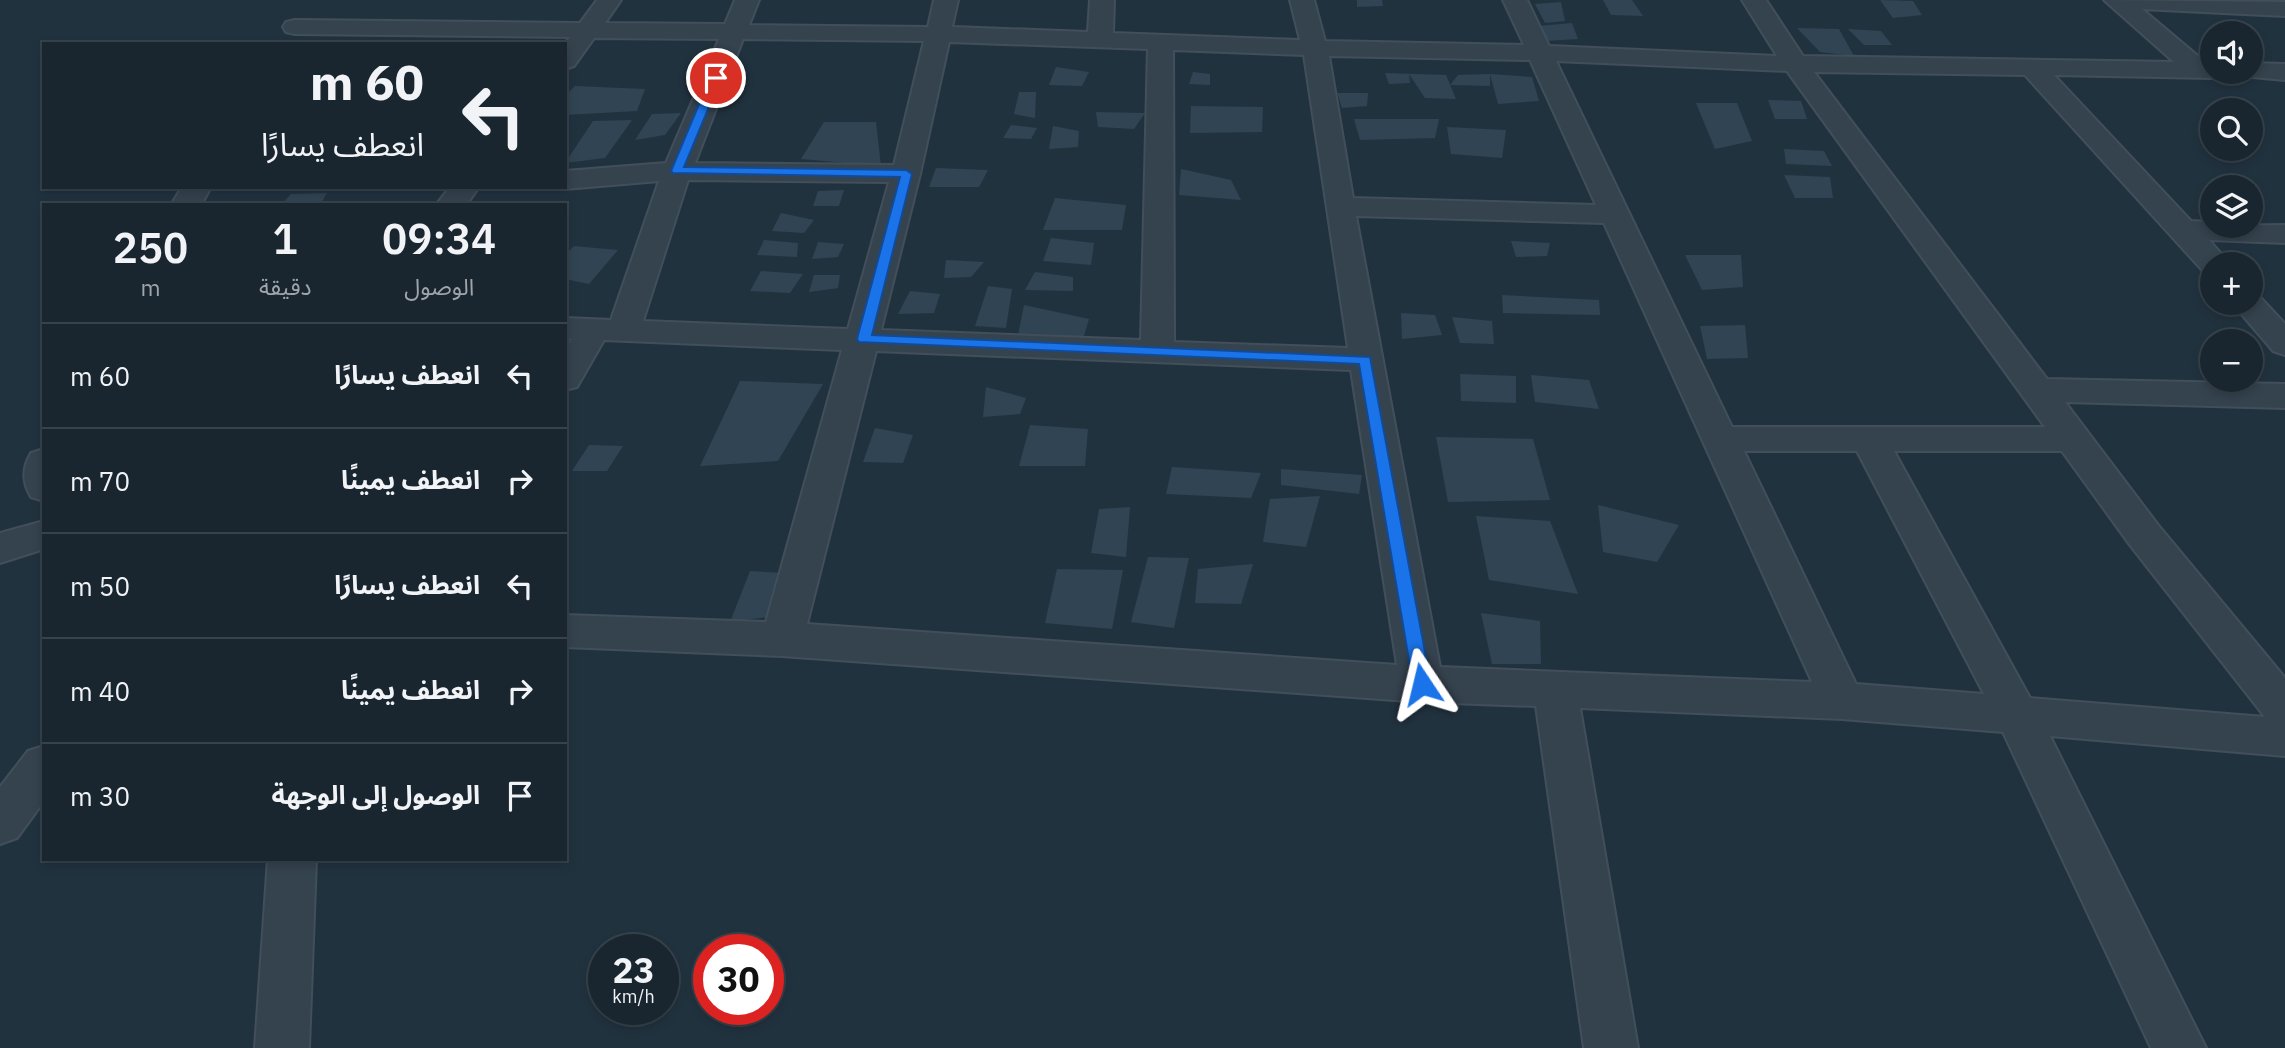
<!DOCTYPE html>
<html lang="ar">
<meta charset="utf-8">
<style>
body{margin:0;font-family:"IBM Plex Sans","Noto Sans Arabic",sans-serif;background:#222e37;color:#f1f3f6;direction:rtl;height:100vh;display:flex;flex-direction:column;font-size:26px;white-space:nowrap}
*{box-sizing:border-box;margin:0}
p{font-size:23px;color:#9fa5aa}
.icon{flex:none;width:38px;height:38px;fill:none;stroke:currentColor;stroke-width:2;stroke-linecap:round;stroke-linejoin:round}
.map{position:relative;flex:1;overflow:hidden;direction:ltr}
.drawer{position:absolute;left:42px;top:203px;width:525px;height:658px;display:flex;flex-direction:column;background:#19262f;border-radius:0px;box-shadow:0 4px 10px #0003,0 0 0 2px #37434b;direction:rtl}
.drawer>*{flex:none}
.banner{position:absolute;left:42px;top:42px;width:525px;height:147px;border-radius:0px;box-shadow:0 4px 10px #0003,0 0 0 2px #37434b;direction:rtl;background:#19262f;color:#f1f3f6;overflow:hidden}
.tools{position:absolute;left:2200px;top:21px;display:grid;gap:14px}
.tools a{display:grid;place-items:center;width:63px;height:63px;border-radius:50%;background:#19262f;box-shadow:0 4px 10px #0003,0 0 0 2px #37434b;font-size:35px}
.speed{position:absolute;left:588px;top:934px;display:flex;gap:14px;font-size:35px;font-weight:700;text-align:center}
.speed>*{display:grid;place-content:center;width:91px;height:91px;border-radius:50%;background:#19262f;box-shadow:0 4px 10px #0003,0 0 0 2px #37434b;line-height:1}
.speed small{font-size:18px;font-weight:400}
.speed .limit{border:10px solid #d22;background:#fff;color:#111}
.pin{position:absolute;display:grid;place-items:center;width:60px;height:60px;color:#fff;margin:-30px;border:4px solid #fff;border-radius:50%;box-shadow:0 2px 7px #0007}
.me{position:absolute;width:77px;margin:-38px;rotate:350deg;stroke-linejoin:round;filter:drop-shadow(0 0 5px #0008)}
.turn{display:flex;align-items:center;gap:24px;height:147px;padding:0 28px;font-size:32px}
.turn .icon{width:91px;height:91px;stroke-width:2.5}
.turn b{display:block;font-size:49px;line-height:60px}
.eta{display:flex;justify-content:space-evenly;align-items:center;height:119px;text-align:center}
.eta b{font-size:42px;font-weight:600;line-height:49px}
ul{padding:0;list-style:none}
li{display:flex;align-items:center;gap:21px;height:105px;padding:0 28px;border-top:2px solid #37434b}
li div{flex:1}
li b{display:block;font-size:26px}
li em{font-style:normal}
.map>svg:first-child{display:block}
.building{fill:#304453}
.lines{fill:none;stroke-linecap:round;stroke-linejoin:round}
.minor-casing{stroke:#424f5b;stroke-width:4}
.minor{fill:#35434f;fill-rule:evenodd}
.route{fill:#1a73e8;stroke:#114b97;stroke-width:2}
</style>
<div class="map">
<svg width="2285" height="1048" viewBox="0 0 2285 1048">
<rect width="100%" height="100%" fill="#21323f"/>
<g class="building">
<path d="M1357,0H1382L1383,6L1357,7Z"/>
<path d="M1603,0H1632L1643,16L1611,15Z"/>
<path d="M1880,0L1913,1L1922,15L1893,18Z"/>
<path d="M1561,2L1565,21L1545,23L1535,4Z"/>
<path d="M1572,23L1578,39L1546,41L1538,26Z"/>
<path d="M1797,28L1839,29L1854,56L1820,52Z"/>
<path d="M1848,29L1881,31L1892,45H1864Z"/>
<path d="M1056,67L1089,72L1082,86L1049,85Z"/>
<path d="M1193,72L1210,74V85L1189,84Z"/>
<path d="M1385,73L1446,75L1456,99L1425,98L1409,74L1410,83L1389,84Z"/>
<path d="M1490,74V86L1450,85L1458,75L1490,74L1532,77L1539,101L1498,104Z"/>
<path d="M575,86L645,89L637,111L565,115V96Z"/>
<path d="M1019,92H1036L1035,118L1014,114Z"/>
<path d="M1337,93H1368L1367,106L1342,108Z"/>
<path d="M1768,100L1801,101L1807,119H1775Z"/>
<path d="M1696,103H1737L1752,141L1715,149Z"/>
<path d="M1191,106L1263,107L1262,132L1190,133Z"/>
<path d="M1096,112L1145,113L1134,129L1098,127Z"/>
<path d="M681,113L665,135L635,140L652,114Z"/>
<path d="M1354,119H1439L1435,138L1360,140Z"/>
<path d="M632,120L605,158L565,163L593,121Z"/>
<path d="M824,122H876L881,166L801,159Z"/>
<path d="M1011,125L1037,128L1031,139L1003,138Z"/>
<path d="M1053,126L1079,131L1078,147L1049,149Z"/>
<path d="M1447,127L1506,130L1502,158L1451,154Z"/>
<path d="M1784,149L1824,151L1832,166L1786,164Z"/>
<path d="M936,168L988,170L979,187H929Z"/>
<path d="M1181,169L1231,180L1241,200L1179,195Z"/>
<path d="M1784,175L1830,177L1833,198H1795Z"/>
<path d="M844,190L839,206H813L818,191Z"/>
<path d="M327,193L320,205H281L291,194Z"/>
<path d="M1055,198L1126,205L1122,230H1043Z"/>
<path d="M781,213L814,220L804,233L772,231Z"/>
<path d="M1051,238L1094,243L1091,265L1043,261Z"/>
<path d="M764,240L798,243L797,257L757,255Z"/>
<path d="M1511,241L1550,243L1547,256L1516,257Z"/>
<path d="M818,242L844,244L838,257L812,259Z"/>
<path d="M574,246L618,250L589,284L565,279V255Z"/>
<path d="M1685,255H1741L1743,287L1702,290Z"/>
<path d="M946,260L984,262L971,277L944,278Z"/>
<path d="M761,271L803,274L790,293L750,291Z"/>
<path d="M1035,272L1073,277V291L1025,290Z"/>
<path d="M814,275H840L838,288L809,292Z"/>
<path d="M988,286L1012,289L1006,328L975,326Z"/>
<path d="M910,291L940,294L934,313L898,314Z"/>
<path d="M1502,295L1599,300L1600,315L1503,313Z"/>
<path d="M1024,305L1089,319L1083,339L1018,335Z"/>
<path d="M1401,313L1435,315L1442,335L1402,339Z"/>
<path d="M1452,317L1492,321L1494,344L1460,343Z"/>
<path d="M1745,325L1748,358L1707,359L1700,326Z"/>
<path d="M1460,374L1516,376V403L1461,401Z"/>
<path d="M1531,375L1589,380L1599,409L1535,402Z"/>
<path d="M740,381L823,384L778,461L700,466Z"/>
<path d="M986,387L1026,398L1020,414L983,417Z"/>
<path d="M1030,425L1088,429L1085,466H1019Z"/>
<path d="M875,428L913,435L903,463L863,462Z"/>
<path d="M1436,437L1533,439L1550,500L1448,502Z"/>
<path d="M589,445L623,446L607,471H572Z"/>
<path d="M1172,467L1261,473L1251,498L1166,494Z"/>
<path d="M1281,469L1362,475L1359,494L1281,485Z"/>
<path d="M1320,496L1306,547L1263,542L1270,499Z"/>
<path d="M1598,505L1679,525L1657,562L1603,552Z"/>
<path d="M1130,507L1126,557L1091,553L1099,509Z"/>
<path d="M1476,516L1550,521L1578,594L1489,580Z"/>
<path d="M1148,557L1189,558L1174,628L1131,622Z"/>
<path d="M1253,564L1241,604L1195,603L1198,569Z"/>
<path d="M1057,569L1123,570L1112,629L1045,623Z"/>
<path d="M750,571L783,573L767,617L730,622Z"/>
<path d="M1481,613L1540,621L1541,664H1492Z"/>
</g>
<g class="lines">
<g class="minor-casing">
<g id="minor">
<path d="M597,0H621L605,23L725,24L735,0H759L749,25L928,27L934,0H958L952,27L1088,32L1090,0H1114L1113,33L1300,40L1290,0H1314L1325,41L1524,45L1503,0H1527L1549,46L1777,56L1742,0H1766L1803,56L2174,62L2104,0L2285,2V16L2142,9L2205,62H2212V72H2224L2221,75L2212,78L2054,75L2191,221L2212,222V226L2285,225V243L2209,240L2230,264H2212V273L2203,271L2025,75L1814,72L2047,379L2285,384V408L2065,402L2158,525L2285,678V756L2050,736L2206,1048H2151L2003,732L1842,719L1580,708L1638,1048H1584L1536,706L1422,702L782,656L565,647V615L766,622L842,350L604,340L577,387L565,390V350L572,339L565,338V318L611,320L659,181L565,189L560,187H565V171L666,163L719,39L594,38L574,66L565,69V44L570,37L295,34L286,32L283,27L286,22L295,20L580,23ZM743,39L924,41L894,165L695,163ZM949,42L1148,49L1141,340L881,330L920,174ZM1173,50L1304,55L1348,348L1174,342ZM1329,56L1530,60L1596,205L1353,198ZM1556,61L1787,71L2045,427H1732ZM688,180L889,182L848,329L643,321ZM1356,216L1604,223L1812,682L1440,667ZM876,351L1351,370L1397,665L807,624ZM1744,451H1857L1984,694L1856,684ZM1894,451H2062L2130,545L2265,717L2030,698Z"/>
<path d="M2250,63L2285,64V80L2241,76L2238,72H2250Z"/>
<path d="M182,187H211L201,205H171Z"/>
<path d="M450,187H479L466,205H436Z"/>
<path d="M2250,294L2259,296L2285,324V355L2273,351L2232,303H2250Z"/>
<path d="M44,449V501L31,497C22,482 22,468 31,453Z"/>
<path d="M44,521V549L0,563V533Z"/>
<path d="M44,746V801L17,838L0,844V787L28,751Z"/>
<path d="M268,859H316L309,1048H255Z"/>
</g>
</g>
<use href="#minor" class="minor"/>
</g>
<path class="route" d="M716,74L721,78L684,167L906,170L912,174L872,335L1370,357L1431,684L1428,689L1422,691L1415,689L1413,684L1359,364L859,342L857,339L900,177L673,173L671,171L710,78Z"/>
</svg>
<div class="tools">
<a><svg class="icon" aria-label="sound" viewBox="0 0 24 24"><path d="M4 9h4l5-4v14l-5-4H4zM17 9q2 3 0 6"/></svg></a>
<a><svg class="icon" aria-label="search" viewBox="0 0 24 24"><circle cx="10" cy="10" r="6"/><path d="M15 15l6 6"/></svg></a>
<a><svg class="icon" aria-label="layers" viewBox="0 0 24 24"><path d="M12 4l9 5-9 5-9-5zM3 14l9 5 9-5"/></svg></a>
<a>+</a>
<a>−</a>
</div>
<div class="speed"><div>23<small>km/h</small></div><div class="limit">30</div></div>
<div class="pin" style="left:716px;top:78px;background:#d93025"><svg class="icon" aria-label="arrive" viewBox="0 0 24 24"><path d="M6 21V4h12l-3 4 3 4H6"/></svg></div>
<svg class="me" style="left:1422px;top:684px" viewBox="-20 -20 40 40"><path d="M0-17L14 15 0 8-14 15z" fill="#1a73e8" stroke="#fff" stroke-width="4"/></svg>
<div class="banner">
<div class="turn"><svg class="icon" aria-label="left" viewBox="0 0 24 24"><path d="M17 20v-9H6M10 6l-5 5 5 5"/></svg><div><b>60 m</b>انعطف يسارًا</div></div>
</div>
<section class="drawer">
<div class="eta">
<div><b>09:34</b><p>الوصول</p></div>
<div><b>1</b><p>دقيقة</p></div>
<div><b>250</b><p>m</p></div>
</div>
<ul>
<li><svg class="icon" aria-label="left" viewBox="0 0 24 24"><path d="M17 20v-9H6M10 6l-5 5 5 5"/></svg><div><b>انعطف يسارًا</b></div><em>60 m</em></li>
<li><svg class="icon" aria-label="right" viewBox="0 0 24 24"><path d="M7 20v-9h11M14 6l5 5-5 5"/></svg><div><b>انعطف يمينًا</b></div><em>70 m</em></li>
<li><svg class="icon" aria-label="left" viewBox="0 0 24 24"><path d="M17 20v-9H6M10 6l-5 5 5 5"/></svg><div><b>انعطف يسارًا</b></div><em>50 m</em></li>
<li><svg class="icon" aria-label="right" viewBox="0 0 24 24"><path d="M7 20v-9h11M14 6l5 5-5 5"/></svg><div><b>انعطف يمينًا</b></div><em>40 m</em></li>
<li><svg class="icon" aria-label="arrive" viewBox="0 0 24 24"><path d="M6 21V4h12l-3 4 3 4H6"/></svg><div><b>الوصول إلى الوجهة</b></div><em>30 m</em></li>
</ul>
</section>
</div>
